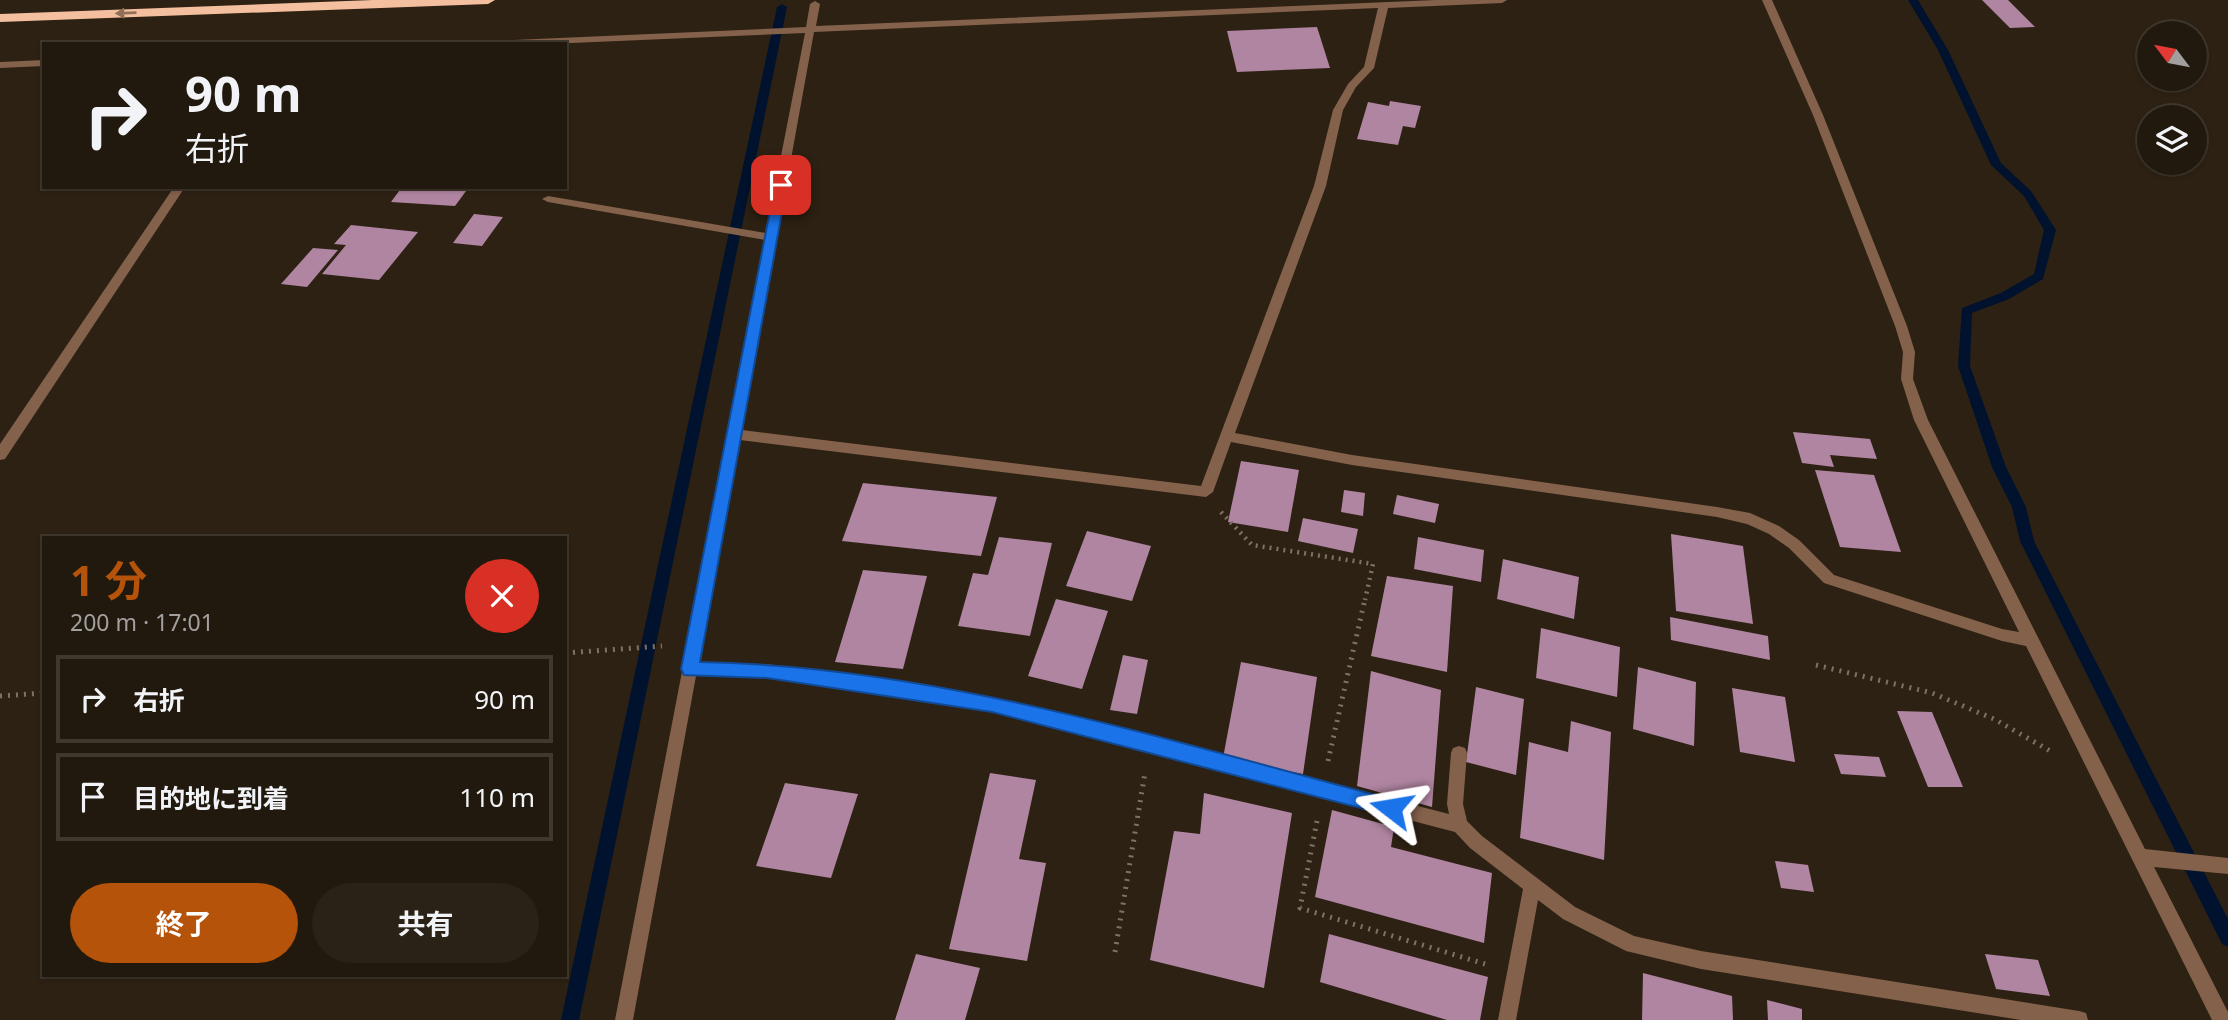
<!DOCTYPE html>
<html lang="ja">
<meta charset="utf-8">
<style>
body{margin:0;font-family:"Noto Sans","Noto Sans JP",sans-serif;background:#2a2217;color:#f1f3f6;height:100vh;display:flex;flex-direction:column;font-size:26px;white-space:nowrap}
*{box-sizing:border-box;margin:0}
p{font-size:23px;color:#a2a09e}
.icon{flex:none;width:38px;height:38px;fill:none;stroke:currentColor;stroke-width:2;stroke-linecap:round;stroke-linejoin:round}
.map{position:relative;flex:1;overflow:hidden}
.side{position:absolute;left:42px;top:536px;width:525px;height:441px;display:flex;flex-direction:column;background:#22190e;border-radius:0px;box-shadow:0 2px 5px #0004,0 0 0 2px #3f382e}
.side>*{flex:none}
.top-card{position:absolute;left:42px;top:42px;width:525px;height:147px;border-radius:0px;box-shadow:0 2px 5px #0004,0 0 0 2px #3f382e;background:#22190e;color:#f1f3f6;overflow:hidden}
.needle{width:46px;rotate:302deg}
.tools{position:absolute;left:2137px;top:21px;display:grid;gap:14px}
.tools a{display:grid;place-items:center;width:70px;height:70px;border-radius:50%;background:#22190e;box-shadow:0 2px 5px #0004,0 0 0 2px #3f382e;font-size:35px}
.pin{position:absolute;display:grid;place-items:center;width:60px;height:60px;color:#fff;margin:-30px;border-radius:14px;box-shadow:0 4px 10px #0006}
.me{position:absolute;width:77px;margin:-38px;rotate:284deg;stroke-linejoin:round;filter:drop-shadow(0 0 5px #0008)}
.turn{display:flex;align-items:center;gap:24px;height:147px;padding:0 28px;font-size:32px}
.turn .icon{width:91px;height:91px;stroke-width:2.5}
.turn b{display:block;font-size:49px;line-height:60px}
.round{display:grid;place-items:center;flex:none;width:74px;height:74px;border-radius:37px;background:#2a2217}
.head{display:flex;align-items:center;justify-content:space-between;height:119px;padding:0 28px}
h1{font-size:42px;font-weight:700;line-height:52px;color:#b45309}
.action{display:flex;gap:14px;margin-top:auto;padding:14px 28px}
.action a{flex:1;height:80px;border-radius:42px;background:#b45309;color:#fff;font-size:28px;font-weight:700;line-height:80px;text-align:center}
.action a+a{background:#2a2217;color:#f1f3f6}
ul{padding:0;list-style:none}
li{display:flex;align-items:center;gap:21px;height:88px;margin:0 14px 10px;padding:0 14px;border:4px solid #3f382e;border-radius:0px}
li div{flex:1}
li b{display:block;font-size:26px}
li em{font-style:normal}
.map>svg:first-child{display:block}
.lines{fill:none;stroke-linecap:round;stroke-linejoin:round}
.stream{fill:#00122e;fill-rule:evenodd}
.building{fill:#b085a1}
.path-far1{stroke:#7c7266;stroke-width:4.5;stroke-dasharray:2 5;stroke-linecap:butt}
.path{stroke:#7c7266;stroke-width:5;stroke-dasharray:2 6;stroke-linecap:butt}
.street{fill:#84614b;fill-rule:evenodd}
.highway{fill:#f4bf9f;fill-rule:evenodd}
.oneway{fill:#907059}
.route{fill:#1a73e8;stroke:#114b97;stroke-width:2}
</style>
<div class="map">
<svg width="2228" height="1020" viewBox="0 0 2228 1020">
<rect width="100%" height="100%" fill="#2d2113"/>
<g class="lines">
<g class="stream">
<path d="M1908,0H1918L1948,50L2001,163L2031,191L2056,230L2043,279L2009,299L1972,313L1970,366L2006,467L2026,507L2034,541L2228,919V947L2222,944L2020,541L2012,507L1992,467L1958,366L1962,308L2001,293L2034,274L2044,230L2024,196L1991,165L1938,50Z"/>
<path d="M782,4L787,7L579,1020H561L777,7Z"/>
</g>
</g>
<g class="building">
<path d="M1982,0H2008L2035,27L2010,28Z"/>
<path d="M1317,27L1330,68L1237,72L1227,31Z"/>
<path d="M1390,101L1421,106L1415,128L1403,126L1398,145L1357,139L1368,102L1389,106Z"/>
<path d="M402,187H469L455,206L391,202Z"/>
<path d="M474,214L503,217L482,246L453,243Z"/>
<path d="M351,225L418,232L379,280L322,274L346,245L334,244Z"/>
<path d="M313,248L338,250L307,287L281,284Z"/>
<path d="M1793,432L1870,439L1877,459L1830,455L1834,467L1802,463Z"/>
<path d="M1241,461L1299,470L1288,532L1228,522Z"/>
<path d="M1815,470L1874,475L1901,552L1840,547Z"/>
<path d="M863,483L997,497L981,556L842,541Z"/>
<path d="M1344,490L1365,493L1363,516L1341,512Z"/>
<path d="M1397,495L1439,504L1435,523L1393,514Z"/>
<path d="M1303,518L1358,529L1353,553L1298,541Z"/>
<path d="M1087,531L1151,546L1132,601L1066,586Z"/>
<path d="M1671,534L1743,546L1753,624L1676,611Z"/>
<path d="M999,537L1052,543L1030,636L958,626L973,573L988,575Z"/>
<path d="M1418,537L1484,550L1481,582L1414,569Z"/>
<path d="M1503,559L1579,577L1574,619L1497,599Z"/>
<path d="M863,570L927,576L903,669L835,662Z"/>
<path d="M1387,576L1453,586L1447,672L1371,656Z"/>
<path d="M1056,599L1108,611L1082,689L1028,676Z"/>
<path d="M1670,617L1768,636L1770,660L1671,640Z"/>
<path d="M1541,628L1620,647L1617,697L1536,678Z"/>
<path d="M1123,655L1148,660L1137,714L1110,710Z"/>
<path d="M1241,662L1317,677L1303,774L1223,758Z"/>
<path d="M1638,667L1696,682L1694,746L1633,729Z"/>
<path d="M1371,671L1441,690L1432,807L1357,786Z"/>
<path d="M1476,687L1524,699L1516,775L1466,762Z"/>
<path d="M1732,688L1785,697L1795,762L1740,752Z"/>
<path d="M1897,711L1932,712L1963,787H1928Z"/>
<path d="M1571,721L1611,732L1604,860L1520,838L1529,742L1568,752Z"/>
<path d="M1834,754L1879,757L1886,777L1841,774Z"/>
<path d="M990,773L1036,780L1019,859L1046,863L1027,961L949,949Z"/>
<path d="M785,783L858,794L831,878L756,866Z"/>
<path d="M1204,793L1292,813L1264,988L1150,960L1174,831L1200,834Z"/>
<path d="M1332,810L1394,827L1391,847L1492,873L1484,943L1315,897Z"/>
<path d="M1775,861L1808,865L1814,892L1781,888Z"/>
<path d="M1329,934L1488,977L1480,1020H1447L1320,982Z"/>
<path d="M916,954L980,968L965,1020H895Z"/>
<path d="M1985,954L2038,960L2050,996L1996,989Z"/>
<path d="M1643,973L1732,996L1733,1020H1642Z"/>
<path d="M1767,1000L1802,1009V1020H1768Z"/>
</g>
<g class="lines">
<path class="path-far1" d="M1221,512L1252,545L1373,564L1365,600"/>
<g class="path">
<path d="M565,653L662,646"/>
<path d="M1816,665L1932,693L1994,719L2052,752"/>
<path d="M0,696L44,693"/>
<path d="M1328,761L1365,599"/>
<path d="M1317,821L1300,908L1485,964"/>
<path d="M1115,952L1145,773"/>
</g>
<g class="street">
<path d="M1436,0H1507L1502,3L1388,8L1374,68L1356,87L1343,110L1326,186L1235,433L1352,455L1717,507L1750,513L1779,526L1799,540L1834,575L2002,629L2019,632L1914,420L1901,379L1903,352L1895,326L1813,115L1762,0H1772L1823,115L1907,326L1915,352L1913,379L1928,420L2145,849L2228,858V874L2154,867L2228,1012V1020H2212L2026,646L2002,641L1824,583L1789,548L1769,534L1747,524L1717,517L1352,465L1231,442L1213,492L1206,497L740,440L699,663L767,664L992,697L1449,814L1447,804L1451,753L1453,748L1459,746L1465,748L1467,753L1463,804L1467,821L1482,836L1575,907L1634,936L1701,951L2079,1011L2086,1013L2088,1020H2021L1701,969L1626,951L1563,919L1538,900L1516,1020H1498L1523,889L1470,848L1455,832L992,711L767,678L696,676L633,1020H615L765,240L548,202L542,199L548,196L766,233L805,33L548,44H469L471,42L806,27L810,4L815,1L820,4L816,26ZM1378,8L1364,67L1348,84L1333,110L1314,186L1201,486L742,430L814,32Z"/>
<path d="M44,60V66L0,68V62Z"/>
<path d="M174,187H185L5,459L0,460V444Z"/>
</g>
<path class="highway" d="M373,0H495L488,4L0,22V14Z"/>
</g>
<defs><path id="oneway-solid" d="M-6-.8H1V-3.2L6.5 0L1 3.2V.8H-6Z" transform="scale(1.75)"/></defs>
<use class="oneway" href="#oneway-solid" transform="translate(126 13) rotate(178)"/>
<path class="route" d="M781,181L787,185L700,662C936,666 1165,740 1391,799L1398,801L1401,808L1398,814L1391,816L992,712L767,678L684,675L681,669L775,185Z"/>
</svg>
<div class="tools">
<a><svg class="needle" viewBox="-14 -14 28 28"><path d="M0-13l5 13h-10z" fill="#e53935"/><path d="M0 13l5-13h-10z" fill="#a2a09e"/></svg></a>
<a><svg class="icon" aria-label="layers" viewBox="0 0 24 24"><path d="M12 4l9 5-9 5-9-5zM3 14l9 5 9-5"/></svg></a>
</div>
<div class="pin" style="left:781px;top:185px;background:#d93025"><svg class="icon" aria-label="arrive" viewBox="0 0 24 24"><path d="M6 21V4h12l-3 4 3 4H6"/></svg></div>
<svg class="me" style="left:1391px;top:808px" viewBox="-20 -20 40 40"><path d="M0-17L14 15 0 8-14 15z" fill="#1a73e8" stroke="#fff" stroke-width="4"/></svg>
<div class="top-card">
<div class="turn"><svg class="icon" aria-label="right" viewBox="0 0 24 24"><path d="M7 20v-9h11M14 6l5 5-5 5"/></svg><div><b>90 m</b>右折</div></div>
</div>
<section class="side">
<div class="head"><div><h1>1 分</h1><p>200 m · 17:01</p></div><a class="round" style="background:#d93025;color:#fff"><svg class="icon" aria-label="close" viewBox="0 0 24 24"><path d="M6 6l12 12M18 6L6 18"/></svg></a></div>
<ul>
<li><svg class="icon" aria-label="right" viewBox="0 0 24 24"><path d="M7 20v-9h11M14 6l5 5-5 5"/></svg><div><b>右折</b></div><em>90 m</em></li>
<li><svg class="icon" aria-label="arrive" viewBox="0 0 24 24"><path d="M6 21V4h12l-3 4 3 4H6"/></svg><div><b>目的地に到着</b></div><em>110 m</em></li>
</ul>
<div class="action"><a>終了</a><a>共有</a></div>
</section>
</div>
